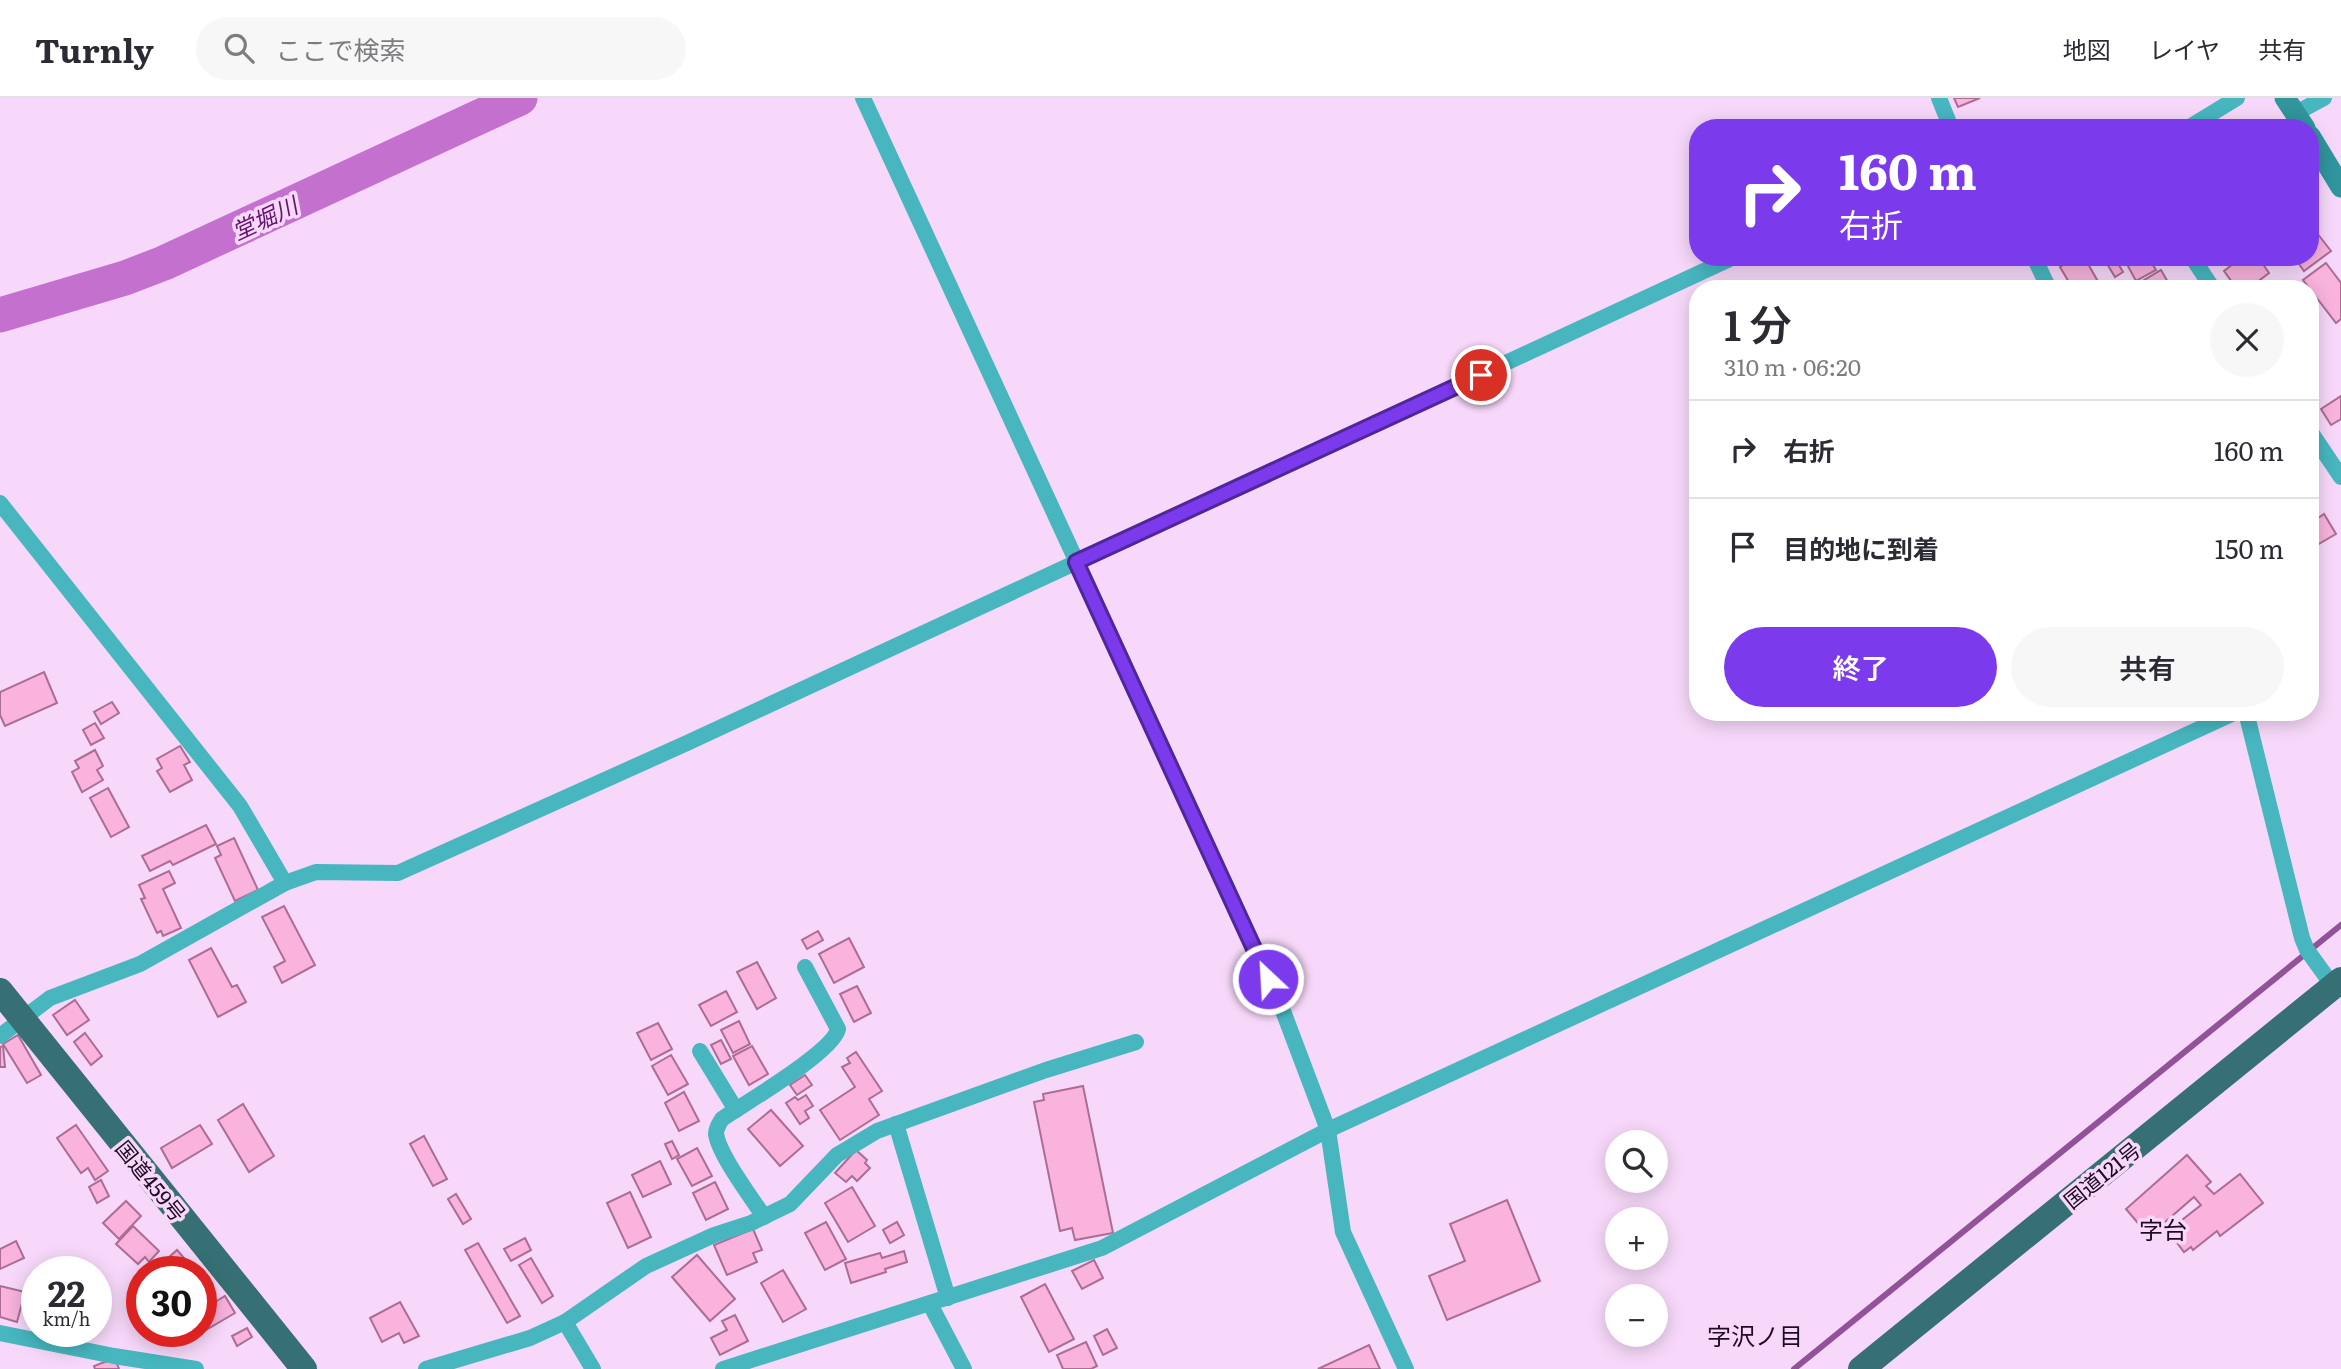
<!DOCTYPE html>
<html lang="ja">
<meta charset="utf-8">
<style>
body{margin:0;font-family:Literata,"Noto Sans JP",serif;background:#f7f7f7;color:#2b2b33;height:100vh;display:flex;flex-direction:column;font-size:26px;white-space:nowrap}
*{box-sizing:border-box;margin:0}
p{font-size:23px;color:#7c7c81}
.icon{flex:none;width:38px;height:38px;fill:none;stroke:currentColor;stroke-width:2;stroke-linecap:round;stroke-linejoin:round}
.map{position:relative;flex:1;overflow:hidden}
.drawer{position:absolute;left:1689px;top:182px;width:630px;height:441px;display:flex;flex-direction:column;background:#fff;border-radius:28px;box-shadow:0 4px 18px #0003}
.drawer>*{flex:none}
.top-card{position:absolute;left:1689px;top:21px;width:630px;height:147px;border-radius:28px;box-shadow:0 4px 18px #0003;background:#7c3aed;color:#fff;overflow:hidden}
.buttons{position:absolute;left:1605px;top:1032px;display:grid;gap:14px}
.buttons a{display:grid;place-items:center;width:63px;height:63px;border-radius:50%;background:#fff;box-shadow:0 4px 18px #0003;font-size:35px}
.speed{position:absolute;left:21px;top:1158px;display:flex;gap:14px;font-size:35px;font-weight:700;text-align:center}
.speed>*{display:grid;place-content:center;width:91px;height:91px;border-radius:50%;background:#fff;box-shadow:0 4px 18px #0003;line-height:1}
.speed small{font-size:18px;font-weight:400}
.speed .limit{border:10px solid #d22;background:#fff;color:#111}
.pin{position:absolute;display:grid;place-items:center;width:60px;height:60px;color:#fff;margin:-30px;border:4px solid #fff;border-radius:50%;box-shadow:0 2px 7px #0007}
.me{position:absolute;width:77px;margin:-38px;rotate:335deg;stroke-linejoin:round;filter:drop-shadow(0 0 5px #0008)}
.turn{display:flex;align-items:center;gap:24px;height:147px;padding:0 35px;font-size:32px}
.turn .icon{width:91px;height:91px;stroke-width:2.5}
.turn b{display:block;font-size:49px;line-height:60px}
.round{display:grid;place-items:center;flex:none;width:74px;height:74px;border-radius:37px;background:#f7f7f7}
.overview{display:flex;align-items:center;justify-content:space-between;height:119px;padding:0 35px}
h1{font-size:42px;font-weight:600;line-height:52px}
.cta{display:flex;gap:14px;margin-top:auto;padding:14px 35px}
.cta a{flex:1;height:80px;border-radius:42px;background:#7c3aed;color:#fff;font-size:28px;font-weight:600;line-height:80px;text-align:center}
.cta a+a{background:#f7f7f7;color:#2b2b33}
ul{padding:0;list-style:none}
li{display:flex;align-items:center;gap:21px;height:98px;padding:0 35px;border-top:2px solid #e1e1e2}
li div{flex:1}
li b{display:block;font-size:26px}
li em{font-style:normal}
header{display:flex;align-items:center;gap:42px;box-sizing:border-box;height:98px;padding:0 35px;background:#fff;border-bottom:2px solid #e1e1e2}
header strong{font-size:33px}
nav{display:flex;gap:38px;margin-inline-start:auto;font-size:24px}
.search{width:490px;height:63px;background:#f7f7f7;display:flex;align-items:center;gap:18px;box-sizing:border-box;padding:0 24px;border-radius:38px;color:#7c7c81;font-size:26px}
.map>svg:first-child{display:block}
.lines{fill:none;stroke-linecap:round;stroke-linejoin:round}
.stream{stroke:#92529a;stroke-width:6}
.river{stroke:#c470cf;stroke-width:35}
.building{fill:#f9b3dd;stroke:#ac6d94;stroke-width:2}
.minor{stroke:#47b6bf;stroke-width:16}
.secondary{stroke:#30959d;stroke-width:21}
.trunk{stroke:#367074;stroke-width:26}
.route-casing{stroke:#51269a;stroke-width:18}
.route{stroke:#7c3aed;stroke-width:12}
.labels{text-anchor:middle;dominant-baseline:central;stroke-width:7;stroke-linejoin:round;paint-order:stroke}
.street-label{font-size:21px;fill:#1e0c20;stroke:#f7d8fa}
.water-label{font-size:23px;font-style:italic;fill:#63156d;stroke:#f7d8fa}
.quarter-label{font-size:24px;fill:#1e0c20;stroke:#f7d8fa}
</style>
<header>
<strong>Turnly</strong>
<div class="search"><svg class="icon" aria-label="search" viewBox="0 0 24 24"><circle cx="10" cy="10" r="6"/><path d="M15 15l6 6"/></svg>ここで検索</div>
<nav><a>地図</a><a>レイヤ</a><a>共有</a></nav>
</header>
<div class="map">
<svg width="2341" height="1271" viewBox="0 0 2341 1271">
<rect width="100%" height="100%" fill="#f7d8fa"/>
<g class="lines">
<path class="stream" d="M1794,1271L2341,827"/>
<path class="river" d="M0,217L125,180L164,165L520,0"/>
</g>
<g class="building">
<path d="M1954,0H1980L1958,9Z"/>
<path d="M2310,126L2331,153L2304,173L2294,159H2310Z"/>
<path d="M2076,159H2084L2100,187L2093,191H2073L2060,169Z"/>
<path d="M2114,159L2123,174L2115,179L2106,164Z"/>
<path d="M2123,159H2148L2156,172L2136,183Z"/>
<path d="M2242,159H2258L2269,175L2248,191H2245L2240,184L2235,188L2224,173Z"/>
<path d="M2326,165L2341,185V221L2336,225L2303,182Z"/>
<path d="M2161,172L2172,191H2144L2141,184Z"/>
<path d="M2341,298V321L2331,327L2321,311Z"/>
<path d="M2310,408L2318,420L2324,416L2336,436L2310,451Z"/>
<path d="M44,574L57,605L5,628L0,617V594Z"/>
<path d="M112,604L119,615L101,626L94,614Z"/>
<path d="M95,625L104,640L91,647L83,632Z"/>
<path d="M180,648L190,664L184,667L192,682L170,694L157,673L162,670L157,661Z"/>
<path d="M95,652L103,668L97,672L103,682L82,694L72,674L79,670L75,663Z"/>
<path d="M108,690L129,729L111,739L90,700Z"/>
<path d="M206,727L216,746L173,767L170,763L150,773L142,758Z"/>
<path d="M234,740L258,792L235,803L215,760L221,757L217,748Z"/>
<path d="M169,773L175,785L163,791L181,830L163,838L161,833L157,835L141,801L145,800L139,787Z"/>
<path d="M284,808L315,867L282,885L274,869L285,863L262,819Z"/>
<path d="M818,833L823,842L807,851L802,842Z"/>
<path d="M849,840L864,869L834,885L819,856Z"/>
<path d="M211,850L232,889L237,887L246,904L218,919L189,862Z"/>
<path d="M757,864L776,900L757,911L737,874Z"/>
<path d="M857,888L871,915L854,924L840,896Z"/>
<path d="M726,893L737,914L711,928L699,907Z"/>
<path d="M75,902L89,922L67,937L53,917Z"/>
<path d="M739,923L750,946L733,955L721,932Z"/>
<path d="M658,925L672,951L651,962L637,935Z"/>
<path d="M85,935L102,958L91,967L74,944Z"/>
<path d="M18,937L41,977L27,985L3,946Z"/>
<path d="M721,942L731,961L721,966L711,947Z"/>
<path d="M3,948L5,969H0V949Z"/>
<path d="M752,948L768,976L749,987L733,958Z"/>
<path d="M856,954L882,993L869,1001L879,1017L840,1042L820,1012L855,989L842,969L850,965L847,960Z"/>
<path d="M671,957L688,986L668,997L652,968Z"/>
<path d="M805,977L812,987L797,997L790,987Z"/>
<path d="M1083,988L1113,1135L1075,1142L1072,1130L1060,1133L1034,1004L1044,1002L1043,996Z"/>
<path d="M684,994L699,1023L679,1033L665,1005Z"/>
<path d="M806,997L813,1008L805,1013L809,1020L800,1026L786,1005L795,999L798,1002Z"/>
<path d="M243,1006L274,1058L249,1074L218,1022Z"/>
<path d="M771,1012L803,1048L780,1068L748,1031Z"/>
<path d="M76,1027L108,1073L95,1082L88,1070L81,1075L57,1040Z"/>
<path d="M200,1027L212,1046L172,1070L161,1050Z"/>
<path d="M424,1038L447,1081L433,1088L410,1046Z"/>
<path d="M672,1043L679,1057L672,1061L665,1046Z"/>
<path d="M697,1050L712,1078L692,1088L677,1061Z"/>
<path d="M856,1052L867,1062L865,1065L870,1070L857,1083L852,1078L846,1084L835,1075Z"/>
<path d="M2187,1057L2211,1084L2206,1088L2214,1096L2240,1076L2263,1105L2220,1138L2217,1133L2193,1152L2191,1149L2184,1154L2168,1133L2201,1107L2194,1099L2149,1138L2126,1111Z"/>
<path d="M660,1063L671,1086L643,1099L632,1077Z"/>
<path d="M101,1082L109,1098L97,1105L89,1089Z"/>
<path d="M715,1084L728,1111L706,1122L693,1095Z"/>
<path d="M852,1089L875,1128L848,1144L825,1105Z"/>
<path d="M630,1094L651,1139L628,1150L607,1105Z"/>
<path d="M456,1096L471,1121L463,1126L448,1101Z"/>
<path d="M1507,1102L1540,1183L1447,1222L1429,1178L1465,1163L1450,1126Z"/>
<path d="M126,1103L141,1118L119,1141L103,1125Z"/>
<path d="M826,1124L846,1161L825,1172L805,1135Z"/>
<path d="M897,1124L904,1137L890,1145L883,1132Z"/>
<path d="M133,1128L159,1153L149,1164L145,1159L138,1166L116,1146Z"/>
<path d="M753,1131L762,1152L753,1155L757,1164L727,1177L714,1147Z"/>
<path d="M525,1140L531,1152L511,1163L504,1151Z"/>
<path d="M16,1143L24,1160L0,1171V1151Z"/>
<path d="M478,1145L520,1218L507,1225L465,1152Z"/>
<path d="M177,1152L196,1174H163L158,1169Z"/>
<path d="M904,1153L907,1164L885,1171L886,1174L851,1185L845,1165L880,1155L882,1160Z"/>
<path d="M697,1157L735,1201L710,1223L672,1179Z"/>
<path d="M531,1160L553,1198L542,1205L519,1167Z"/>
<path d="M1094,1162L1103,1180L1082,1191L1072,1173Z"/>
<path d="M783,1172L806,1211L783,1224L761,1185Z"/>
<path d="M1045,1186L1074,1241L1049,1254L1021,1199Z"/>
<path d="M0,1188L25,1194L17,1224L0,1219Z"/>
<path d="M225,1198L235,1215L199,1236L198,1234H201V1201L203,1204L212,1199L215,1204Z"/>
<path d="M400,1204L419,1238L404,1245L399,1235L382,1244L370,1220Z"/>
<path d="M735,1217L748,1243L720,1257L711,1240L727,1232L722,1223Z"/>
<path d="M247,1230L252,1239L237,1248L232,1238Z"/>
<path d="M1107,1231L1117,1250L1103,1257L1094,1238Z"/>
<path d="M1086,1244L1097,1268L1091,1271H1063L1057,1257Z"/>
<path d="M1369,1247L1380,1271H1318Z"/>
<path d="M115,1260L119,1271H95L94,1268Z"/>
</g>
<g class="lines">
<g class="minor">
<path d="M863,0L1280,905L1328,1032L1343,1134L1406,1271"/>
<path d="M1939,0L1951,30"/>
<path d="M2296,15L2324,0"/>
<path d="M2188,30L2237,0"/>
<path d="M2034,159L2049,191"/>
<path d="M2192,159L2213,191"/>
<path d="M2310,333L2341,379"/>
<path d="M0,405L240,708L285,785"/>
<path d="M2246,614L2302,840L2307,852L2333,888"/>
<path d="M0,938L50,900L140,866L285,785L316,774L398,775L687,645L1734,159"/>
<path d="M700,953L736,1012"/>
<path d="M896,1026L948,1200"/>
<path d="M764,1119C752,1100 719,1057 716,1036C716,1030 719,1026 722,1021C745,1005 833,954 838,931L805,869"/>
<path d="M930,1206L964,1271"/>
<path d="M565,1224L593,1271"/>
<path d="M0,1235L114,1258L196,1271"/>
<path d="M426,1271L530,1240L565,1224L646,1168L714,1137L751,1125L790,1106L837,1057L877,1033L1046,972L1136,944"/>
<path d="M723,1271L1102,1150L1328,1032L2236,614"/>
</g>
<g class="secondary">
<path d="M2285,0L2305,30"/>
<path d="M2310,38L2341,89"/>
</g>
<g class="trunk">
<path d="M0,893L304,1271"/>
<path d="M1861,1271L2341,882"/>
</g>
</g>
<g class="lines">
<g class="route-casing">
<path id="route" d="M1268,881L1076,464L1481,277"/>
</g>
<use href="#route" class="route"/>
</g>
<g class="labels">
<g class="street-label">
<text transform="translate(2101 1076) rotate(-39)">国道121号</text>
<text transform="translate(152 1082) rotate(51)">国道459号</text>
</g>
<g class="water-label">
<text transform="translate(264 119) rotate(-25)">堂堀川</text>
</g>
<g class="quarter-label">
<text x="2163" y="1130">字台</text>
<text x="1755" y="1236">字沢ノ目</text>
</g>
</g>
</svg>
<div class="buttons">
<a><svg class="icon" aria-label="search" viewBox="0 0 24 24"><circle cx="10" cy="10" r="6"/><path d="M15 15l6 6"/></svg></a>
<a>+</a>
<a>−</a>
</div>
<div class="speed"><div>22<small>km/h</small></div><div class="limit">30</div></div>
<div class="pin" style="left:1481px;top:277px;background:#d93025"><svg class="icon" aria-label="arrive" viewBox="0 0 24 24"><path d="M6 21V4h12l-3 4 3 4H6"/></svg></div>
<svg class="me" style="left:1268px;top:881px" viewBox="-20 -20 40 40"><circle r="17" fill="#7c3aed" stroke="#fff" stroke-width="3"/><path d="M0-11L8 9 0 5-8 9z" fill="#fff"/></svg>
<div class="top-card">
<div class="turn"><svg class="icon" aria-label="right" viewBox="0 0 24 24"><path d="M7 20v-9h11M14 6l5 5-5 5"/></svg><div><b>160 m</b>右折</div></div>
</div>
<section class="drawer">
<div class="overview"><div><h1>1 分</h1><p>310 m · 06:20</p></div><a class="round"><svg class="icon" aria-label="close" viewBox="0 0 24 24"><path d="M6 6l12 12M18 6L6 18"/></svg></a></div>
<ul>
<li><svg class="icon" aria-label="right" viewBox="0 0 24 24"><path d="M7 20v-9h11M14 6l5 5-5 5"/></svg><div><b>右折</b></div><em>160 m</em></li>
<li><svg class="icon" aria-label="arrive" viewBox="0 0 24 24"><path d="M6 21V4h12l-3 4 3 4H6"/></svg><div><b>目的地に到着</b></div><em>150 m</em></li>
</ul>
<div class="cta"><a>終了</a><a>共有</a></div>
</section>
</div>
